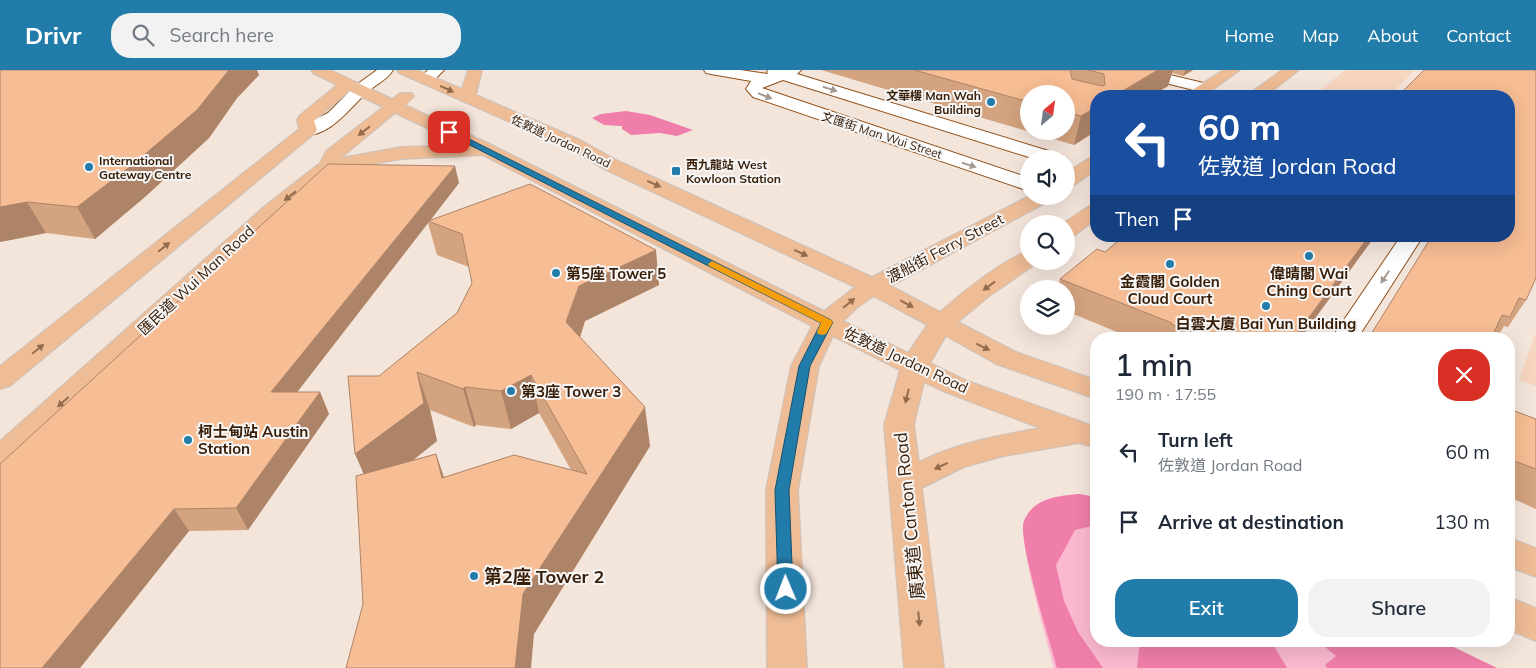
<!DOCTYPE html>
<meta charset="utf-8">
<style>
body{margin:0;font-family:Mulish,"Noto Sans TC",sans-serif;background:#f2f2f3;color:#1f2937;height:100vh;display:flex;flex-direction:column;font-size:19px;white-space:nowrap}
*{box-sizing:border-box;margin:0}
p{font-size:16px;color:#747a83}
.icon{flex:none;width:28px;height:28px;fill:none;stroke:currentColor;stroke-width:2;stroke-linecap:round;stroke-linejoin:round}
.map{position:relative;flex:1;overflow:hidden}
.sheet{position:absolute;left:1090px;top:262px;width:425px;height:315px;display:flex;flex-direction:column;background:#fff;border-radius:20px;box-shadow:0 5px 20px #0002}
.sheet>*{flex:none}
.top-card{position:absolute;left:1090px;top:20px;width:425px;height:152px;border-radius:20px;box-shadow:0 5px 20px #0002;background:#1a4fa0;color:#fff;overflow:hidden}
.needle{width:32px;rotate:29deg}
.tools{position:absolute;left:1020px;top:15px;display:grid;gap:10px}
.tools a{display:grid;place-items:center;width:55px;height:55px;border-radius:50%;background:#fff;box-shadow:0 5px 20px #0002;font-size:25px}
.pin{position:absolute;display:grid;place-items:center;width:42px;height:42px;color:#fff;margin:-21px;border-radius:10px;box-shadow:0 2px 8px #0006}
.me{position:absolute;width:55px;margin:-28px;rotate:359deg;stroke-linejoin:round;filter:drop-shadow(0 0 4px #0008)}
.turn{display:flex;align-items:center;gap:18px;height:105px;padding:0 25px;font-size:22px}
.turn .icon{width:65px;height:65px;stroke-width:2.5}
.turn b{display:block;font-size:35px;line-height:42px}
.then{display:flex;align-items:center;height:48px;padding:0 25px;background:#0003;gap:10px;font-size:19px}
.round{display:grid;place-items:center;flex:none;width:52px;height:52px;border-radius:20px;background:#f2f2f3}
.overview{display:flex;align-items:center;justify-content:space-between;height:85px;padding:0 25px}
h1{font-size:30px;font-weight:600;line-height:38px}
.button{display:flex;gap:10px;margin-top:auto;padding:10px 25px}
.button a{flex:1;height:58px;border-radius:20px;background:#227caa;color:#fff;font-size:20px;font-weight:600;line-height:58px;text-align:center}
.button a+a{background:#f2f2f3;color:#1f2937}
ul{padding:0;list-style:none}
li{display:flex;align-items:center;gap:15px;height:70px;padding:0 25px}
li div{flex:1}
li b{display:block;font-size:19px}
li em{font-style:normal}
header{display:flex;align-items:center;gap:30px;box-sizing:border-box;height:70px;padding:0 25px;background:#227caa;color:#fff}
header strong{font-size:24px}
nav{display:flex;gap:28px;margin-inline-start:auto;font-size:18px}
.search{width:350px;height:45px;background:#f2f2f3;display:flex;align-items:center;gap:12px;box-sizing:border-box;padding:0 18px;border-radius:20px;color:#747a83;font-size:19px}
.map>svg:first-child{display:block}
.built{fill:#f6d6bf}
.green{fill:#fbb9d0}
.forest{fill:#ef7eaa}
.lines{fill:none;stroke-linecap:round;stroke-linejoin:round}
.minor-casing{stroke:#91511a;stroke-width:2}
.major-casing{stroke:#cbc4bf;stroke-width:2}
.minor{fill:#fff;fill-rule:evenodd}
.major{fill:#eebc95;fill-rule:evenodd}
.wall{fill:#d4a37f;fill-rule:evenodd}
.shaded-wall{fill:#ad8468}
.building{fill:#f7bd94;stroke:#ad8468}
.oneway{fill:#936c4e}
.oneway2{fill:#a5998f}
.route{fill:#227caa;stroke:#16516e}
.slow{fill:#f59e0b}
.poi-dot{fill:#227caa;stroke:#f6f6f6;stroke-width:2}
.labels{text-anchor:middle;dominant-baseline:central;stroke-width:4;stroke-linejoin:round;paint-order:stroke}
.far-poi-label{font-size:12px;font-weight:bold;fill:#381d07;stroke:#f6f6f6;text-anchor:start}
.far-street-label{font-size:12px;fill:#381d07;stroke:#f6f6f6}
.street-label{font-size:15px;fill:#381d07;stroke:#f6f6f6}
.poi-label{font-size:15px;font-weight:bold;fill:#381d07;stroke:#f6f6f6;text-anchor:start}
.near-street-label{font-size:18px;fill:#381d07;stroke:#f6f6f6}
.near-poi-label{font-size:18px;font-weight:bold;fill:#381d07;stroke:#f6f6f6;text-anchor:start}
</style>
<header>
<strong>Drivr</strong>
<div class="search"><svg class="icon" aria-label="search" viewBox="0 0 24 24"><circle cx="10" cy="10" r="6"/><path d="M15 15l6 6"/></svg>Search here</div>
<nav><a>Home</a><a>Map</a><a>About</a><a>Contact</a></nav>
</header>
<div class="map">
<svg width="1536" height="598" viewBox="0 0 1536 598">
<rect width="100%" height="100%" fill="#f4e5db"/>
<g class="built">
<path d="M1345,0H1415L1389,26H1314Z"/>
<path d="M1536,262V316L1519,310Z"/>
</g>
<path class="green" d="M1079,424L1096,427V571H1441L1497,598H1054C1048,575 1017,467 1024,451C1034,428 1058,426 1079,424Z"/>
<g class="forest">
<path d="M626,41L650,45L693,60L677,66L660,63L631,65L622,59V56L604,55L592,48L601,44Z"/>
<path d="M1079,424L1096,427V455L1075,460L1056,495L1064,531L1078,562L1103,598H1057C1051,574 1017,469 1024,451C1033,428 1058,426 1079,424Z"/>
<path d="M1140,571H1271L1287,598H1137Z"/>
<path d="M1318,571H1441L1497,598H1327L1325,595L1336,586Z"/>
</g>
<g class="lines">
<g class="minor-casing">
<g id="minor">
<path d="M377,0H393C387,10 375,15 366,23C350,38 327,70 302,64L299,60L302,56L328,43L355,16Z"/>
<path d="M428,0H444L432,12H422L419,9Z"/>
<path d="M704,0H740L768,4L767,2L768,0H801L797,4L1062,85L1064,89H1035L783,10L762,18L1029,108V121L753,27L746,19L751,11L711,4L706,3Z"/>
<path d="M1123,0H1149L1212,15L1214,18L1212,21L1206,23L1125,3Z"/>
<path d="M1401,166H1423L1357,269H1331Z"/>
</g>
</g>
<g class="major-casing">
<g id="major">
<path d="M311,0H330L392,29L400,23H412L414,26L405,35L494,76L824,241L855,217L602,98L566,77L399,3L397,0H417L462,19L468,0H482L476,25L578,69L616,90L872,207L1029,126H1054L1051,130L891,216L940,242C959,225 1006,187 1029,181V191H1038L1037,193L988,227L958,252L1016,282L1096,310V329L996,294L946,266L930,293L965,310L1096,357V378L1079,373L1004,386L964,397L922,418L944,598H904L884,355L900,300L833,266L819,296L798,420L807,598H767L766,420L791,296L812,256L483,85L401,89L334,101L280,143L11,397L0,400V371L266,135L320,93L326,81L383,37L349,21L314,51L317,60L314,64L10,316L0,319V296L299,59L297,50L299,46L337,15L313,3ZM395,43L463,75L401,77L341,88ZM874,226L927,255L908,283L843,251L858,237ZM924,312L945,322L1040,358C999,365 956,373 919,392L914,355Z"/>
<path d="M1223,0H1240L1204,26H1186L1188,23Z"/>
<path d="M1282,0H1299L1266,26H1248L1250,23Z"/>
<path d="M1096,86V100L1073,116L1066,118V103L1089,88Z"/>
<path d="M1096,134V149L1074,166L1066,167V154H1062L1089,136Z"/>
<path d="M1509,468L1536,478V507L1509,497Z"/>
<path d="M1509,527L1536,538V571L1509,560Z"/>
</g>
</g>
<use href="#minor" class="minor"/>
<use href="#major" class="major"/>
</g>
<g class="wall">
<path d="M0,0L259,5L237,28L209,68L146,126L95,169L46,163L0,172Z"/>
<path d="M821,0H1193L1183,6L1172,3L1168,16L1151,26H1096V61L1074,75ZM1029,24H1066V61H1029Z"/>
<path d="M1424,0H1536V208L1526,230L1508,257L1504,256L1496,269H1368L1432,166H1509V26H1398Z"/>
<path d="M459,113L430,150L659,215L585,251L580,267L650,376L534,564L363,534L364,404L379,306L457,243L472,213L469,197L437,185L428,153L297,322H320L329,344L248,460L189,461L80,598H0ZM430,340L474,357L476,355L511,359L539,343L571,400L444,407L436,384L413,390L437,371Z"/>
<path d="M1124,166H1375L1300,269H1134L1066,241V219H1057L1060,209L1105,182Z"/>
<path d="M1509,339L1536,349V439L1509,427Z"/>
</g>
<g class="shaded-wall">
<path d="M229,0H257L259,5L237,28L209,68L146,126L95,169L77,137Z"/>
<path d="M1158,0H1173L1168,16L1151,26H1114Z"/>
<path d="M1185,0H1193L1183,6Z"/>
<path d="M1096,37V61L1074,75L1081,46Z"/>
<path d="M455,96L459,113L429,152L428,151V153L281,343L271,322Z"/>
<path d="M27,132L46,163L0,172V137Z"/>
<path d="M1369,166H1375L1300,269H1293Z"/>
<path d="M656,180L659,215L585,251L573,289L566,252L579,216Z"/>
<path d="M417,302L430,340L437,371L372,423L355,384Z"/>
<path d="M531,305L539,343L511,359L501,321Z"/>
<path d="M465,317L476,355L474,357L463,319Z"/>
<path d="M320,322L329,344L248,460L236,438Z"/>
<path d="M645,337L650,376L534,564L531,598H515L523,524Z"/>
<path d="M436,384L449,423L442,408Z"/>
<path d="M174,439L189,461L80,598H42Z"/>
</g>
<g class="building">
<path d="M0,0H229L197,40L131,96L77,137L27,132L0,137Z"/>
<path d="M914,0H1070L1072,9L1102,16L1105,15L1104,4L1088,0H1158L1114,26H1096V37L1081,46L1066,42V24H1029V32Z"/>
<path d="M1424,0H1536V208L1526,230L1519,228L1510,247L1502,245L1491,269H1368L1432,166H1509V26H1398Z"/>
<path d="M328,94L455,96L271,322H320L236,438L174,439L42,598H0V394Z"/>
<path d="M530,114L656,180L579,216L566,252L645,337L523,524L515,598H346L363,534L356,406L436,384L442,408L514,385L587,404L531,305L501,321L465,317L463,319L417,302L424,333L355,384L348,306H379L457,243L472,213L462,164L428,151Z"/>
<path d="M1124,166H1369L1293,269H1209L1171,254L1172,253L1060,209L1097,179L1105,182Z"/>
<path d="M1509,339L1536,349V399L1509,389Z"/>
</g>
<defs><path id="oneway-solid" d="M-6-.8H1V-3.2L6.5 0L1 3.2V.8H-6Z" transform="scale(1.25)"/></defs>
<g class="oneway">
<use href="#oneway-solid" transform="translate(447 19) rotate(25)"/>
<use href="#oneway-solid" transform="translate(364 61) rotate(142)"/>
<use href="#oneway-solid" transform="translate(654 114) rotate(24)"/>
<use href="#oneway-solid" transform="translate(290 126) rotate(142)"/>
<use href="#oneway-solid" transform="translate(164 177) rotate(-39)"/>
<use href="#oneway-solid" transform="translate(801 183) rotate(25)"/>
<use href="#oneway-solid" transform="translate(989 216) rotate(144)"/>
<use href="#oneway-solid" transform="translate(849 233) rotate(-39)"/>
<use href="#oneway-solid" transform="translate(907 234) rotate(28)"/>
<use href="#oneway-solid" transform="translate(983 277) rotate(26)"/>
<use href="#oneway-solid" transform="translate(38 279) rotate(-39)"/>
<use href="#oneway-solid" transform="translate(907 326) rotate(104)"/>
<use href="#oneway-solid" transform="translate(63 332) rotate(138)"/>
<use href="#oneway-solid" transform="translate(941 396) rotate(155)"/>
<use href="#oneway-solid" transform="translate(919 549) rotate(84)"/>
</g>
<g class="oneway2">
<use href="#oneway-solid" transform="translate(830 19) rotate(18)"/>
<use href="#oneway-solid" transform="translate(765 26) rotate(22)"/>
<use href="#oneway-solid" transform="translate(969 95) rotate(18)"/>
<use href="#oneway-solid" transform="translate(1385 207) rotate(124)"/>
</g>
<path class="route" d="M446,60H451L831,250L833,252L810,296L789,420L793,519L791,524L786,525L780,524L778,519L775,420L799,296L821,253L446,63Z"/>
<path class="slow" d="M712,191L831,250L833,252L826,264L822,265L818,264L817,262L821,253L709,196L708,194Z"/>
<g class="poi-dot">
<circle cx="991" cy="32" r="5"/>
<circle cx="89" cy="97" r="5"/>
<rect x="671" y="96" width="10" height="10" rx="2.5"/>
<circle cx="1309" cy="186" r="5"/>
<circle cx="1170" cy="194" r="5"/>
<circle cx="556" cy="203" r="5"/>
<circle cx="1266" cy="236" r="5"/>
<circle cx="511" cy="321" r="5"/>
<circle cx="188" cy="370" r="5"/>
<circle cx="474" cy="506" r="5"/>
</g>
<g class="labels">
<g class="far-poi-label">
<text x="981" y="25" text-anchor="end">文華樓 Man Wah<tspan x="981" dy="14">Building</tspan></text>
<text x="99" y="90">International<tspan x="99" dy="14">Gateway Centre</tspan></text>
<text x="686" y="94">西九龍站 West<tspan x="686" dy="14">Kowloon Station</tspan></text>
</g>
<g class="far-street-label">
<text transform="translate(882 65) rotate(18)">文匯街 Man Wui Street</text>
<text transform="translate(561 71) rotate(25)">佐敦道 Jordan Road</text>
</g>
<g class="street-label">
<text transform="translate(945 178) rotate(-28)">渡船街 Ferry Street</text>
<text transform="translate(196 210) rotate(-43)">匯民道 Wui Man Road</text>
<text transform="translate(906 290) rotate(25)">佐敦道 Jordan Road</text>
</g>
<g class="poi-label">
<text x="566" y="203">第5座 Tower 5</text>
<text x="1309" y="203" text-anchor="middle">偉晴閣 Wai<tspan x="1309" dy="17">Ching Court</tspan></text>
<text x="1170" y="211" text-anchor="middle">金霞閣 Golden<tspan x="1170" dy="17">Cloud Court</tspan></text>
<text x="1266" y="253" text-anchor="middle">白雲大廈 Bai Yun Building</text>
<text x="521" y="321">第3座 Tower 3</text>
<text x="198" y="361">柯士甸站 Austin<tspan x="198" dy="17">Station</tspan></text>
</g>
<g class="near-street-label">
<text transform="translate(909 446) rotate(-96)">廣東道 Canton Road</text>
</g>
<g class="near-poi-label">
<text x="484" y="506">第2座 Tower 2</text>
</g>
</g>
</svg>
<div class="tools">
<a><svg class="needle" viewBox="-14 -14 28 28"><path d="M0-13l5 13h-10z" fill="#e53935"/><path d="M0 13l5-13h-10z" fill="#747a83"/></svg></a>
<a><svg class="icon" aria-label="sound" viewBox="0 0 24 24"><path d="M4 9h4l5-4v14l-5-4H4zM17 9q2 3 0 6"/></svg></a>
<a><svg class="icon" aria-label="search" viewBox="0 0 24 24"><circle cx="10" cy="10" r="6"/><path d="M15 15l6 6"/></svg></a>
<a><svg class="icon" aria-label="layers" viewBox="0 0 24 24"><path d="M12 4l9 5-9 5-9-5zM3 14l9 5 9-5"/></svg></a>
</div>
<div class="pin" style="left:449px;top:62px;background:#d93025"><svg class="icon" aria-label="arrive" viewBox="0 0 24 24"><path d="M6 21V4h12l-3 4 3 4H6"/></svg></div>
<svg class="me" style="left:786px;top:519px" viewBox="-20 -20 40 40"><circle r="17" fill="#227caa" stroke="#fff" stroke-width="3"/><path d="M0-11L8 9 0 5-8 9z" fill="#fff"/></svg>
<div class="top-card">
<div class="turn"><svg class="icon" aria-label="left" viewBox="0 0 24 24"><path d="M17 20v-9H6M10 6l-5 5 5 5"/></svg><div><b>60 m</b>佐敦道 Jordan Road</div></div>
<div class="then">Then<svg class="icon" aria-label="arrive" viewBox="0 0 24 24"><path d="M6 21V4h12l-3 4 3 4H6"/></svg></div>
</div>
<section class="sheet">
<div class="overview"><div><h1>1 min</h1><p>190 m · 17:55</p></div><a class="round" style="background:#d93025;color:#fff"><svg class="icon" aria-label="close" viewBox="0 0 24 24"><path d="M6 6l12 12M18 6L6 18"/></svg></a></div>
<ul>
<li><svg class="icon" aria-label="left" viewBox="0 0 24 24"><path d="M17 20v-9H6M10 6l-5 5 5 5"/></svg><div><b>Turn left</b><p>佐敦道 Jordan Road</p></div><em>60 m</em></li>
<li><svg class="icon" aria-label="arrive" viewBox="0 0 24 24"><path d="M6 21V4h12l-3 4 3 4H6"/></svg><div><b>Arrive at destination</b></div><em>130 m</em></li>
</ul>
<div class="button"><a>Exit</a><a>Share</a></div>
</section>
</div>
